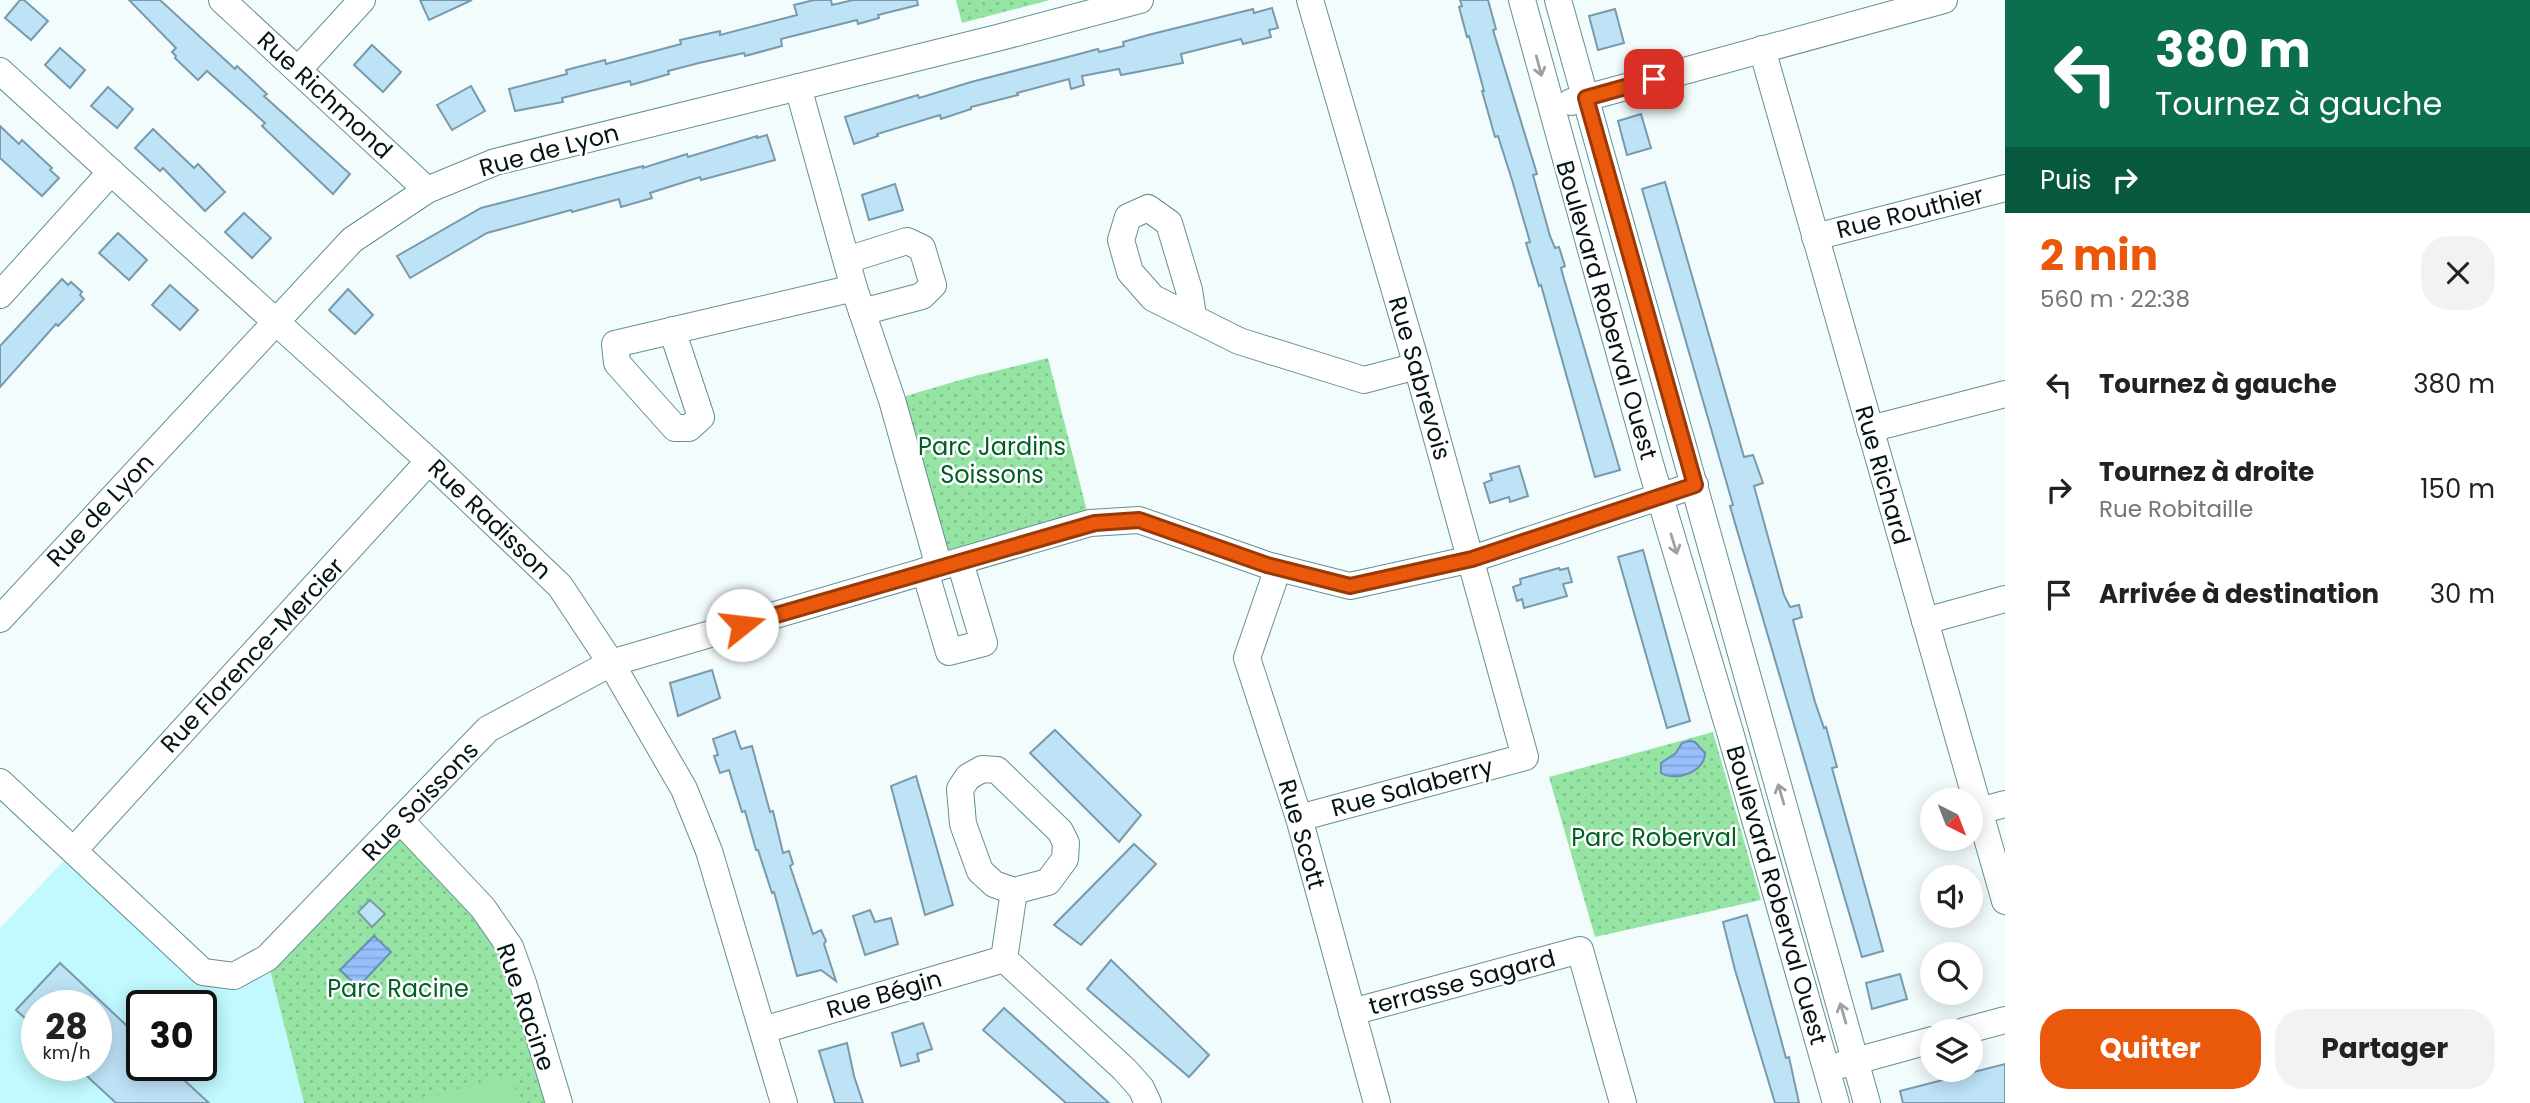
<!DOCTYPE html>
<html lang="fr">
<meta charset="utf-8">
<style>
body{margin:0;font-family:Poppins,sans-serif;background:#f2f2f2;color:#222;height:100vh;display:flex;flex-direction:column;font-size:26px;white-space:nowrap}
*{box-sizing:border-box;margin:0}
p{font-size:23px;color:#767676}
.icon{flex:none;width:38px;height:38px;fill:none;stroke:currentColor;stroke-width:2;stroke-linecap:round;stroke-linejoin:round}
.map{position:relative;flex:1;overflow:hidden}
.details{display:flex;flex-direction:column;background:#fff;width:525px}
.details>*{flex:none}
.top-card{background:#0b6e4f;color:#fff;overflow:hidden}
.needle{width:46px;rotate:138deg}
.tools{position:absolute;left:1920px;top:788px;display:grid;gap:14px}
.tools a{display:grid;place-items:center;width:63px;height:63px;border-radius:50%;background:#fff;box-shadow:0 4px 18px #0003;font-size:35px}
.speed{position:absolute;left:21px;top:990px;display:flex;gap:14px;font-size:35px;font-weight:700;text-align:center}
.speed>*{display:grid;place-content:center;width:91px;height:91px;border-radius:50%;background:#fff;box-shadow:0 4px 18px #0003;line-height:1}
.speed small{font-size:18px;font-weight:400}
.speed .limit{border:4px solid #111;border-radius:10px;background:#fff;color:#111}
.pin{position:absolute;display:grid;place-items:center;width:60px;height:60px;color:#fff;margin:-30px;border-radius:14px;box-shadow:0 4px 10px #0006}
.me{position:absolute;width:77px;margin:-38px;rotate:74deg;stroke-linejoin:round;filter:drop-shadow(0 0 5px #0008)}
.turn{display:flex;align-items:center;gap:24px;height:147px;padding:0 35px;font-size:32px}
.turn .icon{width:91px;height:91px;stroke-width:2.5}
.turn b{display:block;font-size:49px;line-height:60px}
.then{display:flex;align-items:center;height:66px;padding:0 35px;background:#0003;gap:14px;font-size:26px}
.round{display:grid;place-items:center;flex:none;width:74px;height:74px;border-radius:28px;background:#f2f2f2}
.head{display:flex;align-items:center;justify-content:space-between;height:119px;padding:0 35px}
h1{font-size:42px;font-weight:700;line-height:52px;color:#ea580c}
.cta{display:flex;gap:14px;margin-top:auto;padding:14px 35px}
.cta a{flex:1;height:80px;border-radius:28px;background:#ea580c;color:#fff;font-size:28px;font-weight:700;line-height:80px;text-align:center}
.cta a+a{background:#f2f2f2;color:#222}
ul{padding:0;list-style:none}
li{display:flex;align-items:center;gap:21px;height:105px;padding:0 35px}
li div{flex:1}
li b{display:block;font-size:26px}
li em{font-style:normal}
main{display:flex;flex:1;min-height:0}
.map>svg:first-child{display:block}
.built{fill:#c1f9fe;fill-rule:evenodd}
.park{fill:url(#park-dots)}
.garden{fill:#96e4a4}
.water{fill:url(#water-rules);stroke:#6b8db6;stroke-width:2}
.building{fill:#bee3f7;stroke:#789aac;stroke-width:2}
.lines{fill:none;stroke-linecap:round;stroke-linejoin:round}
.minor-casing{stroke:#658f92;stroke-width:28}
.minor{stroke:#fff;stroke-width:26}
.oneway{stroke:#9ba1a2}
.route-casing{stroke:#983908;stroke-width:18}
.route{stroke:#ea580c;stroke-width:12}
.labels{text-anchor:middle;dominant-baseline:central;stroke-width:5;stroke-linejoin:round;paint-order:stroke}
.street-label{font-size:24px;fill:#051516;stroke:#fff}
.park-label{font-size:24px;fill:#005f26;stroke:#fff}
</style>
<main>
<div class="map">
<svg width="2005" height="1103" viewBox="0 0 2005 1103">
<defs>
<pattern id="park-dots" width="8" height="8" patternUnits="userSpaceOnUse" patternTransform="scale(1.75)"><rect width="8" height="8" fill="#96e4a4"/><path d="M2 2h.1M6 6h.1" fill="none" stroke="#80c38c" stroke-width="1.8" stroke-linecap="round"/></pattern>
<pattern id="water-rules" width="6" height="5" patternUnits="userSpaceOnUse" patternTransform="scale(1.75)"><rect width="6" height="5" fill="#97c0fb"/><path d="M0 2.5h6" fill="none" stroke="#81a4d6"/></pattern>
</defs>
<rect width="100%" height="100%" fill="#f3fcfd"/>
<path class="built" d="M74,850L203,972L267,958L304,1103H0V928ZM37,1006H96V1066H37ZM142,1006H201V1066H142Z"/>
<g class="park">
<path d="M956,0H1050L962,23Z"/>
<path d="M1048,358L1090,523L939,567L892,400L967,378Z"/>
<path d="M1713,732L1761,900L1595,937L1549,777Z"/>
<path d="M401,821L483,908L559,1103H304L267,958Z"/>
</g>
<path class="garden" d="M510,1074L519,1103H410Z"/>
<g class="water">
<path d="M1689,741L1695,742L1705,753C1705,772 1676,782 1661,773V763L1676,753L1682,743Z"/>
<path d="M374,936L391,952L358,987L340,970Z"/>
</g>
<g class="building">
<path d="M20,0H24L48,21L31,40L5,18Z"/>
<path d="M129,0H160L235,69L237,66L267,94L264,96L350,174L333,194L262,126L265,123L207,71L198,80L175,58L176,56L172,52L176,48Z"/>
<path d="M420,0H472L429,20Z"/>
<path d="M814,0H831L832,5L853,0H917L918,5L878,15L879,18L858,24L857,20L781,39L782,46L745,56L744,53L699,63L668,71L669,74L631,85L630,81L562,98L563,102L515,111L509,89L567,74L566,70L605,60L606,64L681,44L680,40L720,31V35L797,15L794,5Z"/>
<path d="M1460,0H1488L1496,29L1493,30L1537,174L1533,175L1550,236L1555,248L1559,247L1565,266L1561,268L1564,279L1620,470L1595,477L1541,285L1539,286L1526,243L1530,242L1512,180L1498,136L1495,137L1482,91H1484L1469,36L1467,37L1459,7L1462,6Z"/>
<path d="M1272,8L1278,28L1269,30L1271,37L1243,44L1241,39L1181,54L1183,63L1121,75L1119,69L1082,76L1084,85L1071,89L1069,79L1017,93L1018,95L971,107V109L941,119L940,115L877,134L878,136L854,144L845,117L918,95L919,98L971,82L1064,58L1098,49L1099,52L1124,46L1123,42L1148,35L1253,9L1254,13Z"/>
<path d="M1615,9L1624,43L1598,50L1589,16Z"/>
<path d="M372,45L401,72L383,92L354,65Z"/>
<path d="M60,48L85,70L70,88L45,65Z"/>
<path d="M471,86L485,111L452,130L437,105Z"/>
<path d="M108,87L133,109L117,128L91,106Z"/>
<path d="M1641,114L1651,148L1627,155L1618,121Z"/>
<path d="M0,126L19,144L22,140L52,168L50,170L59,178L42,196L0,158Z"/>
<path d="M153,129L194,168L198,164L225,192L205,211L163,168L160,171L135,148Z"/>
<path d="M767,135L775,160L701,180L700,177L650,193L652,198L621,207L619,199L572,212L571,210L487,233L410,278L397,256L481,208L643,166V168L687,154L688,157L757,136V138Z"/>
<path d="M1665,182L1744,457L1753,455L1763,483L1754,486L1784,595L1790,607L1799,605L1802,617L1793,620L1815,702L1824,728L1826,727L1837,767L1832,768L1883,951L1862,957L1730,506L1733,505L1642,189Z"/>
<path d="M895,184L903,210L869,220L862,195Z"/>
<path d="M244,213L271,238L252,258L225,232Z"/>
<path d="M118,233L147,260L129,280L99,253Z"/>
<path d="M62,279L68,285L71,282L82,292L80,295L84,299L58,326L56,324L0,387V346Z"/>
<path d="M170,285L198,310L180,330L152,305Z"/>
<path d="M348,289L373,315L355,334L329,310Z"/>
<path d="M1519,466L1528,496L1510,502L1509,497L1490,503L1484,483L1492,480L1490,474Z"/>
<path d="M1643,550L1690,721L1667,728L1618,557Z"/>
<path d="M1559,568L1560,570L1568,568L1572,582L1563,584L1567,596L1524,608L1522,599L1517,601L1513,587L1521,584L1520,579Z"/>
<path d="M712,670L720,698L678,716L670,683Z"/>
<path d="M1055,730L1141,815L1119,842L1030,753Z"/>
<path d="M735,731L741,749L752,746L770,812L773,811L783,853L789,851L793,864L790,866L813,934L821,930L826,941L824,944L836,981L821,970L797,976L774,892L772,893L758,850H756L745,811L742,812L729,770L720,773L714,756L718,755L713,739Z"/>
<path d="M916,776L953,905L925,915L891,786Z"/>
<path d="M1134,844L1156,864L1081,945L1054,925Z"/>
<path d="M370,900L385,914L372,927L358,912Z"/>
<path d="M870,910L875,922L891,918L898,944L865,955L853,916Z"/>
<path d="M1747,915L1786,1058L1789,1057L1799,1103H1775L1735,970L1723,922Z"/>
<path d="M1111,960L1209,1055L1189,1077L1087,989Z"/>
<path d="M60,963L142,1040V1066H169L209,1103H116L76,1066H96V1006H37V1029L16,1010Z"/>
<path d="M1900,974L1907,999L1872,1009L1866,983Z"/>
<path d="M1004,1008L1109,1103H1066L983,1030Z"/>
<path d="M923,1023L932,1049L917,1054L919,1061L901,1066L892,1033Z"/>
<path d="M847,1043L854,1076L863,1103H835L819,1051Z"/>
<path d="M2005,1064V1103H1903L1900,1091Z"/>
</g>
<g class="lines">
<g class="minor-casing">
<g id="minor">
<path d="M222,0L427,190"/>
<path d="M1522,0L1651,467L1730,732L1836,1103"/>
<path d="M1558,0L1867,1103"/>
<path d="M1762,49L2005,901"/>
<path d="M298,70L362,0"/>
<path d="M0,71L429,461L560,586L611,663L684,789L709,851L784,1103"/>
<path d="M798,87L854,288L892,400L939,567"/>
<path d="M1571,102L1944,0"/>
<path d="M1815,237L2005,188"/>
<path d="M847,260L907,241L922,248L933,285L922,296L862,312"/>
<path d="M0,295L111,172"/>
<path d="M1193,316L1189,290L1169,223L1148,208L1128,217L1121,240L1130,272L1153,298L1239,341L1364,380L1417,366"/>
<path d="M672,330L701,417L689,428H675L617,363L615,344L854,288"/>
<path d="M1870,429L2005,394"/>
<path d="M1278,568L1247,658L1299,818L1377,1103"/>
<path d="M925,571L949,652L984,643L960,562"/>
<path d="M0,619L352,240L427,190L495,162L997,38L1140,0"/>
<path d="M1925,621L2005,599"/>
<path d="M982,769L997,770L1060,831L1066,843L1065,859L1048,882L1014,891L994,884L980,871L963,824L960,789L968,777Z"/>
<path d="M0,782L203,972L234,976L267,958L488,729L611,663L1090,523L1139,520L1267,565L1350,586L1472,559L1695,485"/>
<path d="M1979,811L2005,804"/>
<path d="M1299,818L1525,757L1417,366L1310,0"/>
<path d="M401,821L483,908L510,947L523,983L559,1103"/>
<path d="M74,850L429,461"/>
<path d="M1004,959L1014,891"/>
<path d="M1352,1012L1580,950L1623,1103"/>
<path d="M763,1030L1004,959L1124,1069L1141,1088L1148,1103"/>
<path d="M1964,1031L2005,1020"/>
<path d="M1841,1065L1932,1040"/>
</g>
</g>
<use href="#minor" class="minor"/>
</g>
<defs><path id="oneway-shaft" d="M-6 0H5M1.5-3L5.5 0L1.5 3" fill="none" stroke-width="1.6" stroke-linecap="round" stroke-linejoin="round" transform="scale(1.75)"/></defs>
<g class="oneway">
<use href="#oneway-shaft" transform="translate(1539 66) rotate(75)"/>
<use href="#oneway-shaft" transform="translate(1674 544) rotate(73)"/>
<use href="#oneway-shaft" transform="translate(1781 794) rotate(-106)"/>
<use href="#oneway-shaft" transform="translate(1843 1013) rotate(-106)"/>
</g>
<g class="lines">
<g class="route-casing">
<path id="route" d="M742,625L1095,523L1139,520L1267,565L1350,586L1472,559L1695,485L1586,98L1654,79"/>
</g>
<use href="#route" class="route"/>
</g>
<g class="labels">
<g class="street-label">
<text transform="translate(325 95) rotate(43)">Rue Richmond</text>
<text transform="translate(549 150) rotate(-15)">Rue de Lyon</text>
<text transform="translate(1910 212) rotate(-14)">Rue Routhier</text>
<text transform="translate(1607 310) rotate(74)">Boulevard Roberval Ouest</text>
<text transform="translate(1420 378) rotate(74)">Rue Sabrevois</text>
<text transform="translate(1883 475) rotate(74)">Rue Richard</text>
<text transform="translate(100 510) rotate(-47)">Rue de Lyon</text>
<text transform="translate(490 519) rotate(44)">Rue Radisson</text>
<text transform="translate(252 655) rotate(-47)">Rue Florence-Mercier</text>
<text transform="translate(1412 787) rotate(-15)">Rue Salaberry</text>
<text transform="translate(420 801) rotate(-46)">Rue Soissons</text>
<text transform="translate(1302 834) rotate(74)">Rue Scott</text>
<text transform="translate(1777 895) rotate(74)">Boulevard Roberval Ouest</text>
<text transform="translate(1462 982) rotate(-15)">terrasse Sagard</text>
<text transform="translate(884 994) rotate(-16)">Rue Bégin</text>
<text transform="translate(526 1007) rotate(71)">Rue Racine</text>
</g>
<g class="park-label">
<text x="992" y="446">Parc Jardins<tspan x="992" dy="28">Soissons</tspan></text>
<text x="1654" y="837">Parc Roberval</text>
<text x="398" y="988">Parc Racine</text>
</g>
</g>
</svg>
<div class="tools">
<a><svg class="needle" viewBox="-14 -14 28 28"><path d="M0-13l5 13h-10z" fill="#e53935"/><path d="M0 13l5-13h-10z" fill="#767676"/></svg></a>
<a><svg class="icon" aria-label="sound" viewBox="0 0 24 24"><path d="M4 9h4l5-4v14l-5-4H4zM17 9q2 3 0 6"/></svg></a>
<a><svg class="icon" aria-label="search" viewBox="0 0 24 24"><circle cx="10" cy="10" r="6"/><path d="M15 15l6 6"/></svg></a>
<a><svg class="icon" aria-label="layers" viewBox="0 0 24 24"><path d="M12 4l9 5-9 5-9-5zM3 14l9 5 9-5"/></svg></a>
</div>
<div class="speed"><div>28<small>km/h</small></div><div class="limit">30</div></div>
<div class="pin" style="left:1654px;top:79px;background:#d93025"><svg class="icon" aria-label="arrive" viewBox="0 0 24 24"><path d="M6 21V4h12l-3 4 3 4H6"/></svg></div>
<svg class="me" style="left:742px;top:625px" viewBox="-20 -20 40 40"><circle r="19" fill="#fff"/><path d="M0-13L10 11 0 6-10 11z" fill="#ea580c"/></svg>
</div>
<section class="details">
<div class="top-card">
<div class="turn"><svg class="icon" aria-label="left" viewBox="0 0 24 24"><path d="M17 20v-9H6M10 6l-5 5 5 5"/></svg><div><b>380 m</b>Tournez à gauche</div></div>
<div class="then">Puis<svg class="icon" aria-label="right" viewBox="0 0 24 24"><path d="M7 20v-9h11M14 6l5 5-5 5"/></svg></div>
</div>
<div class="head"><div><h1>2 min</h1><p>560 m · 22:38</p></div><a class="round"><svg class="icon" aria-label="close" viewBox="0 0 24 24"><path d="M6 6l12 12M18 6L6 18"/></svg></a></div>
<ul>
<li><svg class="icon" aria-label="left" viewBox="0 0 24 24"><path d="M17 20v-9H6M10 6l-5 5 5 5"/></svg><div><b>Tournez à gauche</b></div><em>380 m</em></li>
<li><svg class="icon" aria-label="right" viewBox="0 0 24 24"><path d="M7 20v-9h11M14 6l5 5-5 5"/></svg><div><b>Tournez à droite</b><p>Rue Robitaille</p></div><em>150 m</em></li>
<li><svg class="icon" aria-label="arrive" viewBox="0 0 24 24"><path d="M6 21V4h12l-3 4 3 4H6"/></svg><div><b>Arrivée à destination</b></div><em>30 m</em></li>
</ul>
<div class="cta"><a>Quitter</a><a>Partager</a></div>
</section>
</main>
